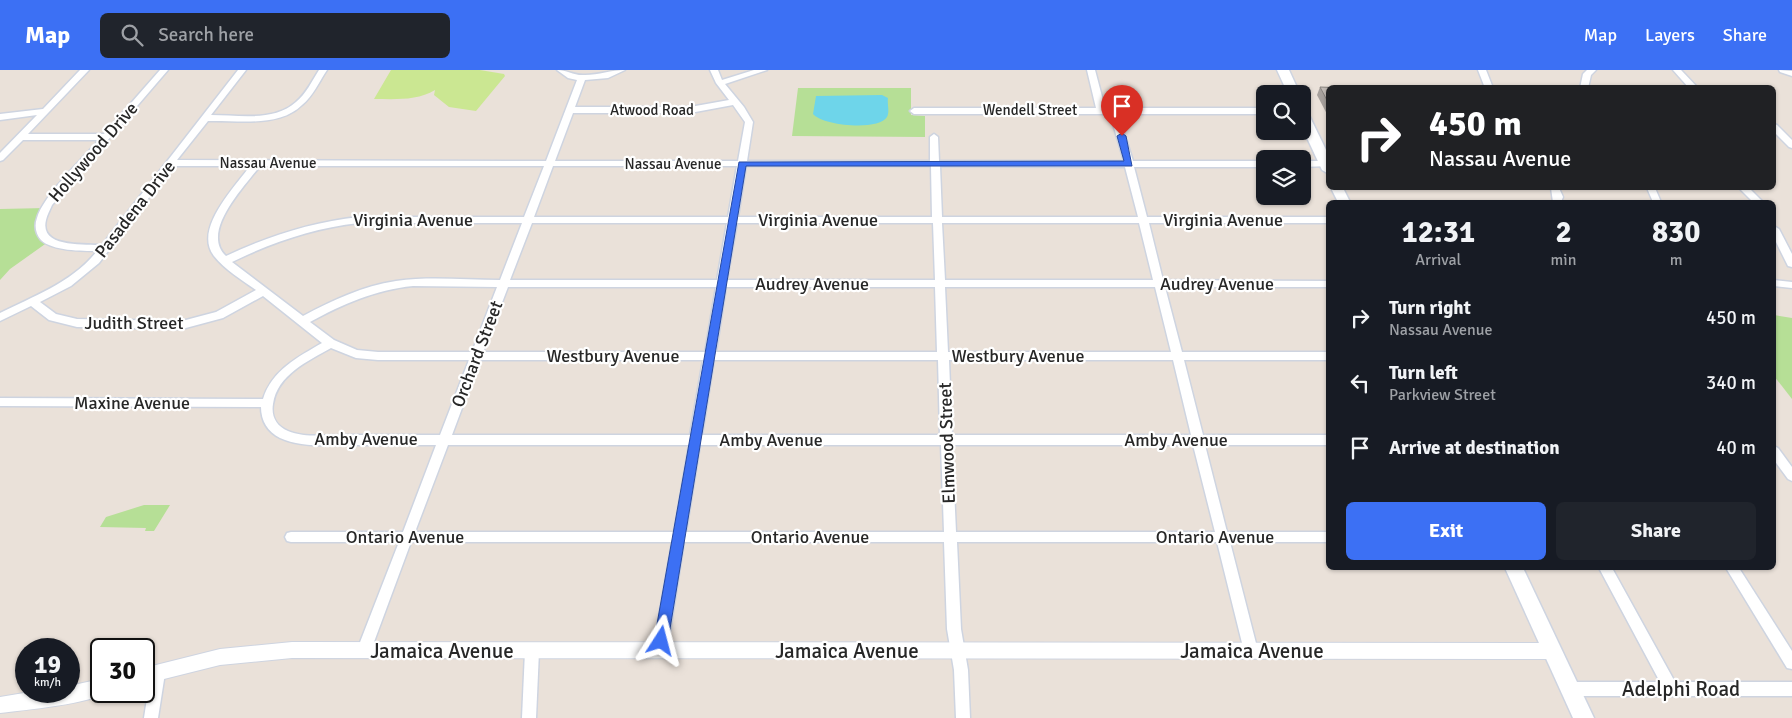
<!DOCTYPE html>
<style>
body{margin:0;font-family:Signika,sans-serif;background:#20242c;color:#f1f3f6;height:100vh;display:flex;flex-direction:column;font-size:19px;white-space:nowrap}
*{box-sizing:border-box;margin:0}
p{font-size:16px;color:#9ea1a6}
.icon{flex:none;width:28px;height:28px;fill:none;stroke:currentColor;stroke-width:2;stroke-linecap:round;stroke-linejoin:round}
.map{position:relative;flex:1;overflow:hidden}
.side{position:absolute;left:1326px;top:130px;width:450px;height:370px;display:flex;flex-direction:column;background:#171b24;border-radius:8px;box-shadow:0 1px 4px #0004}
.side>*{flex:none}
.guide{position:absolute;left:1326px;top:15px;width:450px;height:105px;border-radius:8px;box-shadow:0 1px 4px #0004;background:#202124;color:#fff;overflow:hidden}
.buttons{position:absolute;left:1256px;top:15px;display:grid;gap:10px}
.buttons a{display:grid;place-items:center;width:55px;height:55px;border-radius:8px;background:#171b24;box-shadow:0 1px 4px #0004;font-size:25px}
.speed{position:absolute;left:15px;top:568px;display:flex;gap:10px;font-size:25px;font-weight:700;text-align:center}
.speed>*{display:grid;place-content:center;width:65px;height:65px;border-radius:50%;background:#171b24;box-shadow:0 1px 4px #0004;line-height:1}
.speed small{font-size:12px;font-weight:400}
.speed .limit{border:2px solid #111;border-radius:8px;background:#fff;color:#111}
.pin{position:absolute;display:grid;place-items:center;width:42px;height:42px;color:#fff;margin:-51px -21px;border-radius:50% 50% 50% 0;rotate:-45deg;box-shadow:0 0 5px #0007}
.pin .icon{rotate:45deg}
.me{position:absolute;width:55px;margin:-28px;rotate:9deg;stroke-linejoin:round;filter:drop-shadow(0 0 4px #0008)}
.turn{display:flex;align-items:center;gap:18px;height:105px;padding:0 20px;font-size:22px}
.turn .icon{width:65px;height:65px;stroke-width:2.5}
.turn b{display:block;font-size:35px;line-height:42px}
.eta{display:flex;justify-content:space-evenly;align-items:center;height:85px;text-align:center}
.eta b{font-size:30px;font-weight:700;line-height:35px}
.primary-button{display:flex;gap:10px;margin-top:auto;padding:10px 20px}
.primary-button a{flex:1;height:58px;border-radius:8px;background:#3c70f4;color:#fff;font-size:20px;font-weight:700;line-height:58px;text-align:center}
.primary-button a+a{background:#20242c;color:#f1f3f6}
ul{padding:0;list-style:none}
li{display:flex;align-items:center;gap:15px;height:65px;padding:0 20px}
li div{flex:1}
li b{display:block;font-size:19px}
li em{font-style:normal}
header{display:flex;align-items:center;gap:30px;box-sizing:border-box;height:70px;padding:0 25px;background:#3c70f4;color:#fff}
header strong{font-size:24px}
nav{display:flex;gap:28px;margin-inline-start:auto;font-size:18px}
.search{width:350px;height:45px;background:#20242c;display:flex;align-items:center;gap:12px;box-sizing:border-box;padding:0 18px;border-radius:8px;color:#9ea1a6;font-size:19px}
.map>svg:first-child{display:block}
.green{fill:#b6df96}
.pitch{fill:#cbe792}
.water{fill:#6ed5ea}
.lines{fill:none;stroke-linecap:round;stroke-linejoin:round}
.minor-casing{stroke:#ced4e0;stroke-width:3}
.tertiary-casing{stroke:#ced4e0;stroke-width:2}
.secondary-casing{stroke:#ced4e0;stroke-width:3}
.minor{fill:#fff;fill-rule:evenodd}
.tertiary{fill:#fff;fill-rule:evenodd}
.secondary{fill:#fff;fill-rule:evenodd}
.wall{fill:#a7a19d}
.building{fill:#c2bbb6;stroke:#88837f}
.route{fill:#3c70f4;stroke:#27499f}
.labels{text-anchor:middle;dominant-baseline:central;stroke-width:4.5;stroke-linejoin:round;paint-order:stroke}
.far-street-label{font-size:15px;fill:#272727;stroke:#fff}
.street-label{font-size:18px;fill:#272727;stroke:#fff}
.near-street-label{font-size:21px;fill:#272727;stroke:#fff}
</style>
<header>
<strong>Map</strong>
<div class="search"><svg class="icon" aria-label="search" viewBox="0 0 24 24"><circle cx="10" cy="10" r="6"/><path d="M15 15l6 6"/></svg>Search here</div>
<nav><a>Map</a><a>Layers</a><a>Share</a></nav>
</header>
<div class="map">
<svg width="1792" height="648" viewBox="0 0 1792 648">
<rect width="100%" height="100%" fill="#eae1d9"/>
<g class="green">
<path d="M798,18H911V45L925,46V67L792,66Z"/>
<path d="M46,138L41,145L48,172L10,199L0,210V139Z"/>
<path d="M1774,245L1792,248V329L1774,306Z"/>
<path d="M144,435H170L154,461H145L146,458L100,457L106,447Z"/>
</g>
<path class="pitch" d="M391,0H480L504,4L505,6L476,41L449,37L434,25L435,20C417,31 395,29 374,29Z"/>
<path class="water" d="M882,25L888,28C887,34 890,42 887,47C879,61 823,56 813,44L816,26Z"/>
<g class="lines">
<g class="minor-casing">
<g id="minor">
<path d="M80,0H89L28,64H104L160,0H168L52,135C50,140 47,145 46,150C39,178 85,174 102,175L238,0H246L211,45C239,45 274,52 296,32C306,24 312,11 319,0H327C319,12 313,26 302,35C279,58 237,50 208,51L177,90L546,91L577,10L568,8L557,0C567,0 574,6 585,5C599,5 611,0 625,0L608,8L585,10L575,37H690L729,30L716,13L710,0H718L722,10L754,0H767L725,14L744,37L753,52L747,91H930V67L934,64L938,67L939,91H1124L1110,44H914L910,41L914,38H1096L1087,0H1095L1105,38H1265V44H1118L1133,91H1265V97H1134L1147,147H1329V153H1149L1163,210L1329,211V217H1165L1182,282H1329V290H1184L1203,365H1329V375H1205L1227,462H1329V472H1230L1258,581L1256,585L1251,587L1246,585L1244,581L1217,472H957L961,559L968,600L970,648H956L954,600L947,559L944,472H684L667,580L665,584L660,586L655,584L653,580L672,472H411L371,580L369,584L364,586L359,584L357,580L399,472H291L287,471L285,467L287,463L291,462H403L436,375C408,375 380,375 352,375C330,375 301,378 280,368C268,362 261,351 261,337L0,336V328L263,329C272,300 298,287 322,273L263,226L223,248L182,259L77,257L49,250L31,236L0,251V243C34,226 73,212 97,181C82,181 52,181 41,170C36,164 34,156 37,148C43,126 83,88 99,70H23L3,90L0,91V83L37,45L0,50V44L43,39ZM733,35L745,52L738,91H555L573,43H690ZM173,96H250C235,117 193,159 214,186C225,200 242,210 256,220L216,242L182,251L77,249L56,244L40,232L71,216L99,193ZM260,96H544L524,147H359C312,152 269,166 226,186C200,162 244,117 260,96ZM553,96H737L728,147H534ZM746,96H931L932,147H738ZM940,96L1125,97L1138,147H942ZM359,153H522L500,210C466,210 430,206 396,211C363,216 333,230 303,246L232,192C273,172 314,158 359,153ZM532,153H727L717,210H510ZM737,153H933L935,210H727ZM942,153H1139L1153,210H945ZM413,216L497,217L472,282H378L357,280L334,270L310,252C343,234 375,220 413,216ZM508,217H716L705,282H483ZM726,217H935L937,282H716ZM945,217H1155L1171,282H948ZM331,278L356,288L378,290H469L440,365C408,365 376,365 345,365C327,365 304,368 288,361C276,356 271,346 273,334C277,305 308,291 331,278ZM480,290H703L690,365H452ZM714,290H938L940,365H702ZM949,290H1173L1191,365H952ZM448,375H689L674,462H415ZM700,375H941L944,462H686ZM952,375H1193L1215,462H956Z"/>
<path d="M1478,0H1486L1493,18H1485Z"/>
<path d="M1587,0H1596L1591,5L1588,18H1580L1583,4Z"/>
<path d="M1673,0H1681L1698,18H1689Z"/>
<path d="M1779,0L1792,1V6L1780,2Z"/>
<path d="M1774,54L1777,55L1792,70V78L1789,77L1774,62Z"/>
<path d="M1302,91H1326L1329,92V96L1302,97Z"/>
<path d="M1551,118H1559L1563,127L1561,132H1553Z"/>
<path d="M1647,118H1655L1661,132H1653Z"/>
<path d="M1739,118H1749L1763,132H1753Z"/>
<path d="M1774,156L1779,159L1792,184V197L1788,196L1774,168Z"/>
<path d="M1774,210L1792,212V218L1774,216Z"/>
<path d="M1774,376L1778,378L1792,397V411L1788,409L1774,390Z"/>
<path d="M1599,498H1612L1675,612H1792V626H1570L1565,624L1563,619L1565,614L1570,612H1660Z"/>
<path d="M1726,498H1739L1792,581V599L1787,598Z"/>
<path d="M532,575L537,577L539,581L536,648H522L525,581L527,577Z"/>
<path d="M158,596L163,598L165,603L158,648H144L151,603L153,598Z"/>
</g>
</g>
<g class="tertiary-casing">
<g id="tertiary">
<path d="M292,572L1553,573L1559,576L1561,581L1559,586L1553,589L292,588L220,595L144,614V598L220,579Z"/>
<path d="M101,609V621H108C93,634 23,640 0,643V627L36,621H69V616Z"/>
</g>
</g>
<g class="secondary-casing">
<g id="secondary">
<path d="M1277,0H1289L1300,24H1288Z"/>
<path d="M1302,39L1308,43L1329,86V104L1322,100L1302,57Z"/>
<path d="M1331,118H1343L1350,132H1338Z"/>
<path d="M1505,498H1523L1594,648H1573Z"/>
</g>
</g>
<use href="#minor" class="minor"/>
<use href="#tertiary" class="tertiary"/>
<use href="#secondary" class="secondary"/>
</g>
<path class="wall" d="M1320,17L1329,18V48L1317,25Z"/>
<path class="building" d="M1320,17L1346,18H1329V34Z"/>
<path class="route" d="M1122,63L1126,66L1132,96H746L668,571L666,575L661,577L656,575L654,571L739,92L1124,91L1117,66Z"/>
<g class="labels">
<g class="far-street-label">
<text x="652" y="40">Atwood Road</text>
<text x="1030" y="40">Wendell Street</text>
<text x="268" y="93">Nassau Avenue</text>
<text x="673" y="94">Nassau Avenue</text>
</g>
<g class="street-label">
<text transform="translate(93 82) rotate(-49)">Hollywood Drive</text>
<text transform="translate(135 139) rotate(-52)">Pasadena Drive</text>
<text x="413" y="150">Virginia Avenue</text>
<text x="818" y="150">Virginia Avenue</text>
<text x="1223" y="150">Virginia Avenue</text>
<text x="812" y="214">Audrey Avenue</text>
<text x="1217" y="214">Audrey Avenue</text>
<text x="134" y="253">Judith Street</text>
<text transform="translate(477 284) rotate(-69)">Orchard Street</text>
<text x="613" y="286">Westbury Avenue</text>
<text x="1018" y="286">Westbury Avenue</text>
<text x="132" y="333">Maxine Avenue</text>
<text x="366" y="369">Amby Avenue</text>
<text x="771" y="370">Amby Avenue</text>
<text x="1176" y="370">Amby Avenue</text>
<text transform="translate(947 373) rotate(-92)">Elmwood Street</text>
<text x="405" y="467">Ontario Avenue</text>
<text x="810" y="467">Ontario Avenue</text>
<text x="1215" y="467">Ontario Avenue</text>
</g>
<g class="near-street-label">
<text x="442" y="581">Jamaica Avenue</text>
<text x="847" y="581">Jamaica Avenue</text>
<text x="1252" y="581">Jamaica Avenue</text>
<text x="1681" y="619">Adelphi Road</text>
</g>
</g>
</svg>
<div class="buttons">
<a><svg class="icon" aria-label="search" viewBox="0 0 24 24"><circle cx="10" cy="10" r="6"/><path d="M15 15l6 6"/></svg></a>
<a><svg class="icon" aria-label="layers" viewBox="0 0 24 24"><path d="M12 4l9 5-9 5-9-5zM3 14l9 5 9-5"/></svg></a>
</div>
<div class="speed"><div>19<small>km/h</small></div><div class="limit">30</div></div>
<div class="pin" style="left:1122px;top:66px;background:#d93025"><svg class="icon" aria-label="arrive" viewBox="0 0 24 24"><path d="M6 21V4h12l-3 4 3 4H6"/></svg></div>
<svg class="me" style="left:661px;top:571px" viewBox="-20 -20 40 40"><path d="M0-17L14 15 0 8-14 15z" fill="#3c70f4" stroke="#fff" stroke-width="4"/></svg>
<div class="guide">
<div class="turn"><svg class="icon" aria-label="right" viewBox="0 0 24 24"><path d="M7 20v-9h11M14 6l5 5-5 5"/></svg><div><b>450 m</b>Nassau Avenue</div></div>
</div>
<section class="side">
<div class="eta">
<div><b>12:31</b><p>Arrival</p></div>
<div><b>2</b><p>min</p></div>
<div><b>830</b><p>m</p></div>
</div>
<ul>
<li><svg class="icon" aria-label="right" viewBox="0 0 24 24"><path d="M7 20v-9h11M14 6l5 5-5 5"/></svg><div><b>Turn right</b><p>Nassau Avenue</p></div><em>450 m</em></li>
<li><svg class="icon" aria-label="left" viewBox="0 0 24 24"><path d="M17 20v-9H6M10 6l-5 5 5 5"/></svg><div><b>Turn left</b><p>Parkview Street</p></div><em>340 m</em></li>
<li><svg class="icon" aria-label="arrive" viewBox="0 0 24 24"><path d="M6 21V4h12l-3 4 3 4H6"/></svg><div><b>Arrive at destination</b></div><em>40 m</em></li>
</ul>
<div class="primary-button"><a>Exit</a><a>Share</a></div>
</section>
</div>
